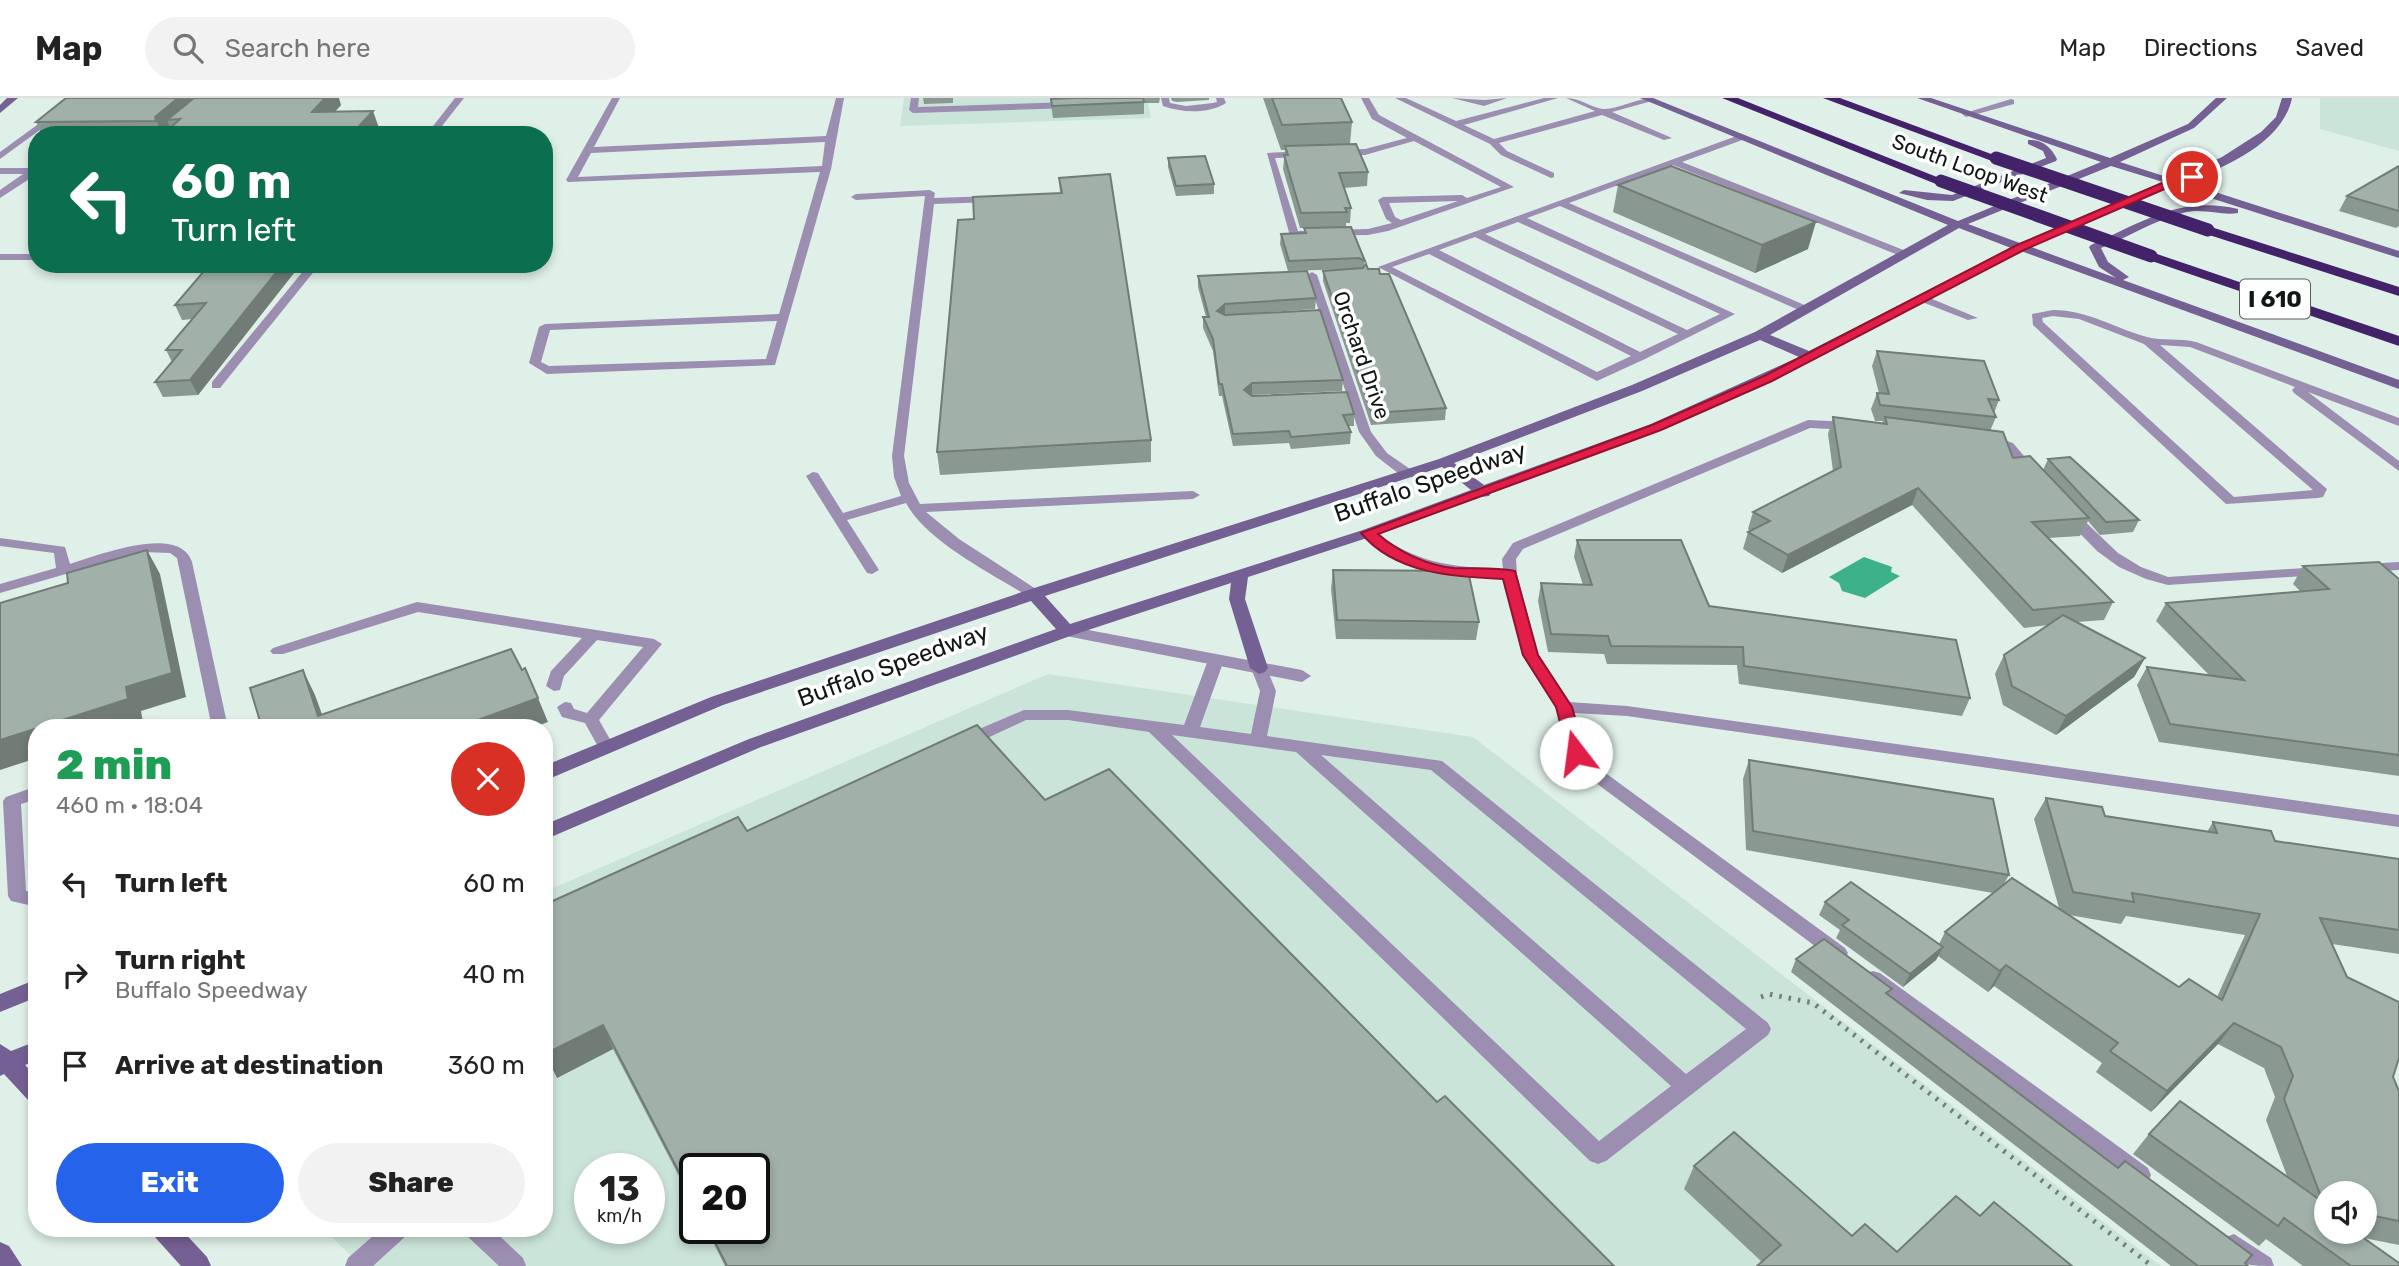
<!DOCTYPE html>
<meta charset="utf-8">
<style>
body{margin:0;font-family:Rubik,sans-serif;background:#f2f2f2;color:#222;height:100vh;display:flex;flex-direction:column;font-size:26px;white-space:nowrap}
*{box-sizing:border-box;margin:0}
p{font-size:23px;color:#767676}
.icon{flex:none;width:38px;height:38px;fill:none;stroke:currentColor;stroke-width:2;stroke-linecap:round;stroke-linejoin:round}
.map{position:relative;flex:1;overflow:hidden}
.drawer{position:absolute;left:28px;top:621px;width:525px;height:518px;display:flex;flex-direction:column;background:#fff;border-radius:28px;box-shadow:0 4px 10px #0003}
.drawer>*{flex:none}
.top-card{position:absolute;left:28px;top:28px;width:525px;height:147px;border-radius:28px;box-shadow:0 4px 10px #0003;background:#0b6e4f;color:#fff;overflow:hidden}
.fabs{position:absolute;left:2314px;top:1083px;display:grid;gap:14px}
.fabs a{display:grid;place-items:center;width:63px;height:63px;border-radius:50%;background:#fff;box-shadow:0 4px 10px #0003;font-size:35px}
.speed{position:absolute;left:574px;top:1055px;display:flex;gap:14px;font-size:35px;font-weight:700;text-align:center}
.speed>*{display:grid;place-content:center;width:91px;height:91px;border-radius:50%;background:#fff;box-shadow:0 4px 10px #0003;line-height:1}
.speed small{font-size:18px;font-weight:400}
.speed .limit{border:4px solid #111;border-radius:10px;background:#fff;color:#111}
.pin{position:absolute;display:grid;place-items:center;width:60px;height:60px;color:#fff;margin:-30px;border:4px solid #fff;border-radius:50%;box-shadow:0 2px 7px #0007}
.me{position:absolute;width:77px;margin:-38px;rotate:345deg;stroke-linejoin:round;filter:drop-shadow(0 0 5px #0008)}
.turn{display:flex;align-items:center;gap:24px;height:147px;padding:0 28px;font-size:32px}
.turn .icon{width:91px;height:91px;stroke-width:2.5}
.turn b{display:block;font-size:49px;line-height:60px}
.round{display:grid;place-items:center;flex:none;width:74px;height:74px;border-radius:37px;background:#f2f2f2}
.overview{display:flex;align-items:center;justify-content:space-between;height:119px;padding:0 28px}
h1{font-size:42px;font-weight:800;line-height:52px;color:#1e9e55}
.button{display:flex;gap:14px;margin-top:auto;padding:14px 28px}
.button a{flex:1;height:80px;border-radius:42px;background:#2563eb;color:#fff;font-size:28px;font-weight:800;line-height:80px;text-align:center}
.button a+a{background:#f2f2f2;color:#222}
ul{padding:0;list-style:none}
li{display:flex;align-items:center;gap:21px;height:91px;padding:0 28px}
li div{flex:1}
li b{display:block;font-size:26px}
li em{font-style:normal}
header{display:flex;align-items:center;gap:42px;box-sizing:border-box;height:98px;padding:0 35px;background:#fff;border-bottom:2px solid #e0e0e0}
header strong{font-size:33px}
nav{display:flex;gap:38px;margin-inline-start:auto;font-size:24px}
.search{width:490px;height:63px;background:#f2f2f2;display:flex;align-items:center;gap:18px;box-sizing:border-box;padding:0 24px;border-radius:38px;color:#767676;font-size:26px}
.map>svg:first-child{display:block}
.built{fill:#cbe4d9;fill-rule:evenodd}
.water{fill:#3db28a}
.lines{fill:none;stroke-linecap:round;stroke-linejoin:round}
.path{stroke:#737e79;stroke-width:5;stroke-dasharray:2.5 7;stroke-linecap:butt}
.service{fill:#9b8eb1;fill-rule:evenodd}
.minor{fill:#9b8eb1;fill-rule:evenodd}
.secondary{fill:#756094;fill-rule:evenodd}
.motorway{fill:#44226a;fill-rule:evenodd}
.motorway-bridge{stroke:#44226a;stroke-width:13}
.wall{fill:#8a9892;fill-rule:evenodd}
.shaded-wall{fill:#717c77}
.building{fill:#a1b1aa;stroke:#717c77;stroke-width:2}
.route{fill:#e11d48;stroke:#92132f;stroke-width:2}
.labels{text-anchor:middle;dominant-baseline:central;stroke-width:7;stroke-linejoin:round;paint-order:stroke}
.far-street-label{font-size:21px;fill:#111714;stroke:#fff}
.shield{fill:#fff;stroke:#585d5a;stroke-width:2}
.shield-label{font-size:23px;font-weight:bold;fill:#111714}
.street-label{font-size:24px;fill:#111714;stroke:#fff}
</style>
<header>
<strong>Map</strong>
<div class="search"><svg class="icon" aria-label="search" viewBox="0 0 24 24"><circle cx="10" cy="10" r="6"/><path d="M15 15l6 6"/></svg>Search here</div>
<nav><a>Map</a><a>Directions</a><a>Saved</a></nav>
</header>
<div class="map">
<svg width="2399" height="1168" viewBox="0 0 2399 1168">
<rect width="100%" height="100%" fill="#dff0e8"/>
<g class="built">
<path d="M904,0H1147L1151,20L900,28Z"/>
<path d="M2320,0H2399V53L2320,31Z"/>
<path d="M1048,576L1473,639L2161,1168H362L323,1131L544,1130V794ZM590,1071H649V1130H590ZM695,1071H754V1130H695Z"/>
</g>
<path class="water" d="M1864,459L1892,469L1891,474L1900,478L1865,500L1842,493L1839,485L1829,479Z"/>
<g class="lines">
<path class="path" d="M1761,899L1769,896L1813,905L2152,1168"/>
<g class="service">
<path d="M74,0H84L0,61V54Z"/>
<path d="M455,0H464L435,37H426Z"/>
<path d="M612,0H620L594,49L826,38L836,0H844L831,71L775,267L547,276L529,265L539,229L545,226L779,216L820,74L568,84L566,82ZM825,44L822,68L578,79L591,55ZM777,223L766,261L549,268L541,264L550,232Z"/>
<path d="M911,0H919L918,9L1073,4L1077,7L1073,10L913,15L909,12Z"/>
<path d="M1161,0H1169L1170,5L1186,8L1213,5L1217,4L1216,0H1224L1226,5C1209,16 1182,15 1163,8Z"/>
<path d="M1361,0H1369L1379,17L1514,89L1388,133L1368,137L1290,138L1267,55L1305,53L1310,56L1305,59L1275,60L1298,133L1368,131L1392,125L1386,121L1378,102L1383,99L1462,97L1467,100L1501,89L1414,43L1365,57H1335L1333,55L1338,52L1365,51L1407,40L1372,21ZM1458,103L1401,122L1395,119L1389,105Z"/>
<path d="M1395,0H1406L1456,23L1544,0H1558L1464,27L1494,41L1595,13L1566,0C1580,0 1590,9 1603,11C1617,12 1637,0 1653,0L1652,3L1612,14L1672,40L1664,42L1602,17L1499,45L1507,53L1554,75V79L1551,80L1501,57L1490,46Z"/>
<path d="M1452,0L1484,2L1507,0L1484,8Z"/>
<path d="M2011,1L2014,2V6L1966,19L1962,16Z"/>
<path d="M1742,36L1747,39L1745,41L1682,64L1906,153V157H1898L1673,67L1569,105L1809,209V213H1801L1560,108L1527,120L1735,216L1645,261L1597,283L1378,169ZM1518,124L1720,216L1687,232L1485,136ZM1475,139L1678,236L1640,254L1439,152ZM1429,156L1631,258L1597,274L1392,169Z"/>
<path d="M0,70H36L37,76L0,100V92L23,76H0Z"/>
<path d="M930,92L935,95L934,100L993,98L998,101L993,104L934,106L904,358L909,385L920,406L1193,393L1200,397L1193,401L926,414L959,441L1039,493L1041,496L1039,499H1029C991,475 927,444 906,405L847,422L879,472L872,476L867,475L806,378L813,374L818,375L843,415L901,398L894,379L892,358L925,98L856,102L851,99L856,96Z"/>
<rect x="0" y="156" width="37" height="6"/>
<path d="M309,166H320L220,290H212V284Z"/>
<path d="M1312,174L1317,177L1371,334L1387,355L1386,358H1376L1359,334L1307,177Z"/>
<path d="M1917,198H1925L1978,220L1968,222L1917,202Z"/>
<path d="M2053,212C2088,212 2114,230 2147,239C2162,243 2180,240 2196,244L2399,320V328L2308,294L2399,363V373L2294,295L2292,292L2295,289L2190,249L2160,247L2327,391L2323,399L2318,400L2226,406L2033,227L2032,216ZM2053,218L2079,221L2144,246L2313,392L2234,399L2043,224L2042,220Z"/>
<path d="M1808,322L1851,324L1857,328L1851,332L1810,330L1523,451L1516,461L1517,476L1538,557L1569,604L1627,608L2399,717V729L1627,618L1574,615L1584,653L1600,671L1845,850L1848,855L1845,860L1838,863L1831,860L1588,679L1568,655L1556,609L1522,557L1504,480C1456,478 1395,475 1361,435L1368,431L1373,432C1414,465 1451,469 1503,471L1502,461L1513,445Z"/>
<path d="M1992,338L2013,345L2035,371V377H2025L2003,351L1986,342Z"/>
<path d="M2069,412L2074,413L2118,455L2141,469L2168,479L2320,469L2327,473L2320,477L2168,487L2146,481L2119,469L2097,453L2064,419L2062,416Z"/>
<path d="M0,440L65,449L70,466C97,458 179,425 192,464L228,630H212L177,460L170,455L142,454L0,495V486L56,470L54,455L0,448Z"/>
<path d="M2399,464V472L2364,474L2357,470L2364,466Z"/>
<path d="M417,504L654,541L662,546L599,622L615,650L607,656L601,654L585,625L562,619L557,609L565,604L571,605L574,611L587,615L643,549L597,542L564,578L560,592L554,593L546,588L551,573L582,540L418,514L283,556H273L270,553L273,550Z"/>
<path d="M1216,557L1224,562L1200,629L1251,636L1260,593L1251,570L1253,566H1265L1276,593L1267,638L1442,663L1768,925L1771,931L1768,937L1606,1063L1598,1066L1590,1063L1149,634L1068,622H1026L970,648L964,650L956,644L958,640L1024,612H1068L1184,627L1208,562ZM1172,637L1296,654L1671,988L1599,1043ZM1321,657L1431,672L1746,931L1686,976Z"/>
<path d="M37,688V701L21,706L26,793L37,795V809L11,803L8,798L3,703L6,699Z"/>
<path d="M1873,873L1880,875L2148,1070L2151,1077L2148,1084L2140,1087L2132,1084L1866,887L1863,881L1866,875Z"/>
<path d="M382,1130H410L407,1137L373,1168H345L348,1160Z"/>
<path d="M463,1130H491L523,1160L526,1168H499L466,1137Z"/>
<path d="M2234,1136L2271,1160L2274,1168C2253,1168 2232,1168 2223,1147L2226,1139Z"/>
</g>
<g class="minor">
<path d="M1381,351L1413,373L1415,376L1413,379H1403L1376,358L1374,355Z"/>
<path d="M1067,528L1302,572L1311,578L1302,584L1061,537L1059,533Z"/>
</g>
<g class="secondary">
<path d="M7,0H18L0,15V7Z"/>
<path d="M1640,0H1653L1958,123L2101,64L1917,0H1931L2110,60L2188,26L2216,0H2227L2194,30L2120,64L2173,81L2180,78L2222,59L2261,34L2276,19L2282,0H2292C2283,45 2223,71 2184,84L2399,153V160L2173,88L2031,149L2116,180L2099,169L2089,149L2091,147C2142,124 2181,97 2238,111V115C2220,118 2202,109 2183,115C2155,122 2128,139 2101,150L2108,164L2129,179L2123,182L2399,282V291L2021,153L1773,283L1661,332L1491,395L1489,398L1481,399L1373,438L1248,479L1245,501L1268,570L1265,574L1259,576L1250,570L1229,501L1231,485L1073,537L761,649L544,742V727L749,641L1056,531L1031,503L723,607L544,683V668L711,599L1028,492L1439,361L1632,287L1755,234L1948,127ZM2111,68L2163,84L2020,145L1968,126ZM1959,130L2011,150L1809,253L1770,237ZM1760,242L1799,259L1651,326L1484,387L1454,365L1642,293ZM1442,369L1471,392L1363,432L1070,526L1045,498Z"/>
<path d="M2028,42C2042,41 2051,49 2057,61L2056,63L1953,103L1927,102L1899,95L1904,92L1952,97L2046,60L2043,53L2028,46Z"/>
<path d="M37,881V899L0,914V896Z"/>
<path d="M37,943V962L25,967L37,980V1006L29,1003L4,976L0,978V946L11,953Z"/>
<path d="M151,1130H180L207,1159L211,1168H181L154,1138Z"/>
<path d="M0,1144L9,1148L22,1168H0Z"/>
</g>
<g class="motorway">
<path d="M1722,0H1738L1947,83L1946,86H1936Z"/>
<path d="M1823,0H1840L2002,60L2000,63H1992Z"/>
<path d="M2208,128L2399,189V198L2203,135L2201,132Z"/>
<path d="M2151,154L2399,238V248L2146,161V155Z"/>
</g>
<g class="motorway-bridge">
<path d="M1996,60L2208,132"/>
<path d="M1941,83L2151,158"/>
</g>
</g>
<g class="wall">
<path d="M923,0H953V5L924,6Z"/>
<path d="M1050,0H1160L1159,5H1144V16L1053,20Z"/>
<path d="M1171,0H1209V2L1177,4L1172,3Z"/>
<path d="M1263,0H1341L1352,24L1350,46L1368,74L1367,88L1344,90L1351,110L1350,125H1346V129L1365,163L1364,169L1380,176L1446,310L1445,322L1371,327L1323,183V173L1349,171L1288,173L1280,146L1281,136L1304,135V130H1300L1283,71L1285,52H1281Z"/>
<path d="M341,7L335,14L379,30L373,37H42L36,24Z"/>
<path d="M1168,60L1214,86V96L1176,98L1168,69Z"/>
<path d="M2399,68V128L2396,130L2339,113L2347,98Z"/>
<path d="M1059,80L1151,342V364L940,377L937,354L974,121L1060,95Z"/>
<path d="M1618,87L1808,151L1755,175L1613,114Z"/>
<path d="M210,166H301L198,297L163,299L155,284L172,264L166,252L193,221L182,222L175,207Z"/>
<path d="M1198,178L1316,200L1315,211L1225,217L1343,282L1342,293L1251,297L1354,316V328H1348L1351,334L1350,346L1291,351L1289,345L1233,348L1222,298H1219L1213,253L1203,230V219H1206L1198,189Z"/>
<path d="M1877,253L1999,302L1994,315L1996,319L1990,333L2013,360L2043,372L2048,361L2139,422L2133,434L2100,437L2088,423L2080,438L2048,440L2113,504L2104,522L2077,524L2145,560L2134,579L2056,637L2003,607L1995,576L2004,557L2048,527L2024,530L1912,407L1782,475L1743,451L1748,434L1750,433L1748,431L1753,414L1833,373L1828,336L1833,319L1882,325L1883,323H1875L1871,311L1877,295H1879L1872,268Z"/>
<path d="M1577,442L1709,508L1970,600L1962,618L1739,586L1737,567L1607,566L1604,556L1548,554L1538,503L1541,485L1583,487L1574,459Z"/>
<path d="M2303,468L2399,481V678L2159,644L2137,587L2147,569L2210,578L2156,523L2166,505L2301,494L2293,486Z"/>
<path d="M1333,472L1479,524L1476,542L1336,541L1331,491Z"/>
<path d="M1749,662L2009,777L2004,786L2059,810L2034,721L2046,700L2105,718L2207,734L2213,724L2275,743L2399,761V856L2332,846L2399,993V1147L2364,1140L2399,1168H2303L2266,1141L2259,1148L2133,1056L2149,1036L2287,1078L2266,1022L2275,999L2264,970L2218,946L2151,1014L2096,974L2102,965L1994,888L1988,894L1938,858L1936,862L1903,889L1836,840L1840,832L1819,817L1825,804L1939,846L1945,834L1993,795L1746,752L1743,681ZM2069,817L2121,826L2126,818L2245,837L2217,899L2179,889ZM2326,1096H2364V1134H2326Z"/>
<path d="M1045,702L1437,1004L1614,1168H725L706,1130H754L695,1071V1109L613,951L557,980L747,733Z"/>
<path d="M1796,861L1892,891L1888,897L2248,1168H2171L1791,874Z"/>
<path d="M1694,1068L1852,1138L1897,1154L1980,1118L2072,1168L1762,1164L1684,1091Z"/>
</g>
<g class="shaded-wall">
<path d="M178,0H205L167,22L170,29L162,35V37L155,19Z"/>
<path d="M325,0H339L341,7L318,32L312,14Z"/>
<path d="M373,13L379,30L373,37H351Z"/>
<path d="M1816,124L1808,151L1755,175L1762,147Z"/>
<path d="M283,166H301L198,297L190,282Z"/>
<path d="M1225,206V217L1217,213Z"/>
<path d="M1252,285V296L1244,304V292Z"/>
<path d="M1918,390L1912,407L1782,475L1788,457Z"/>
<path d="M147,452L160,476L186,599L141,613L143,625L129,630H38L126,589Z"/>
<path d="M2145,560L2134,579L2056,637L2066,618Z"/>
<path d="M303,572L315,597L327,630L318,618Z"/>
<path d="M538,600L548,624L532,630H456Z"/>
<path d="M37,630V660L0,672V642Z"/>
<path d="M1943,849L1936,862L1903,889L1910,876Z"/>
<path d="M2006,867L1994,888L1988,894L2000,873Z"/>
<path d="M2234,925L2218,946L2151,1014L2167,993Z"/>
<path d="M603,927L613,951L557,980L545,956Z"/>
</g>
<g class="building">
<path d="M66,0H178L155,19L156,23L36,24Z"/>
<path d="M194,0H325L312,14L373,13L351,37H162L180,21L167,22Z"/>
<path d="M1071,0H1143L1144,4L1052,8L1051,1Z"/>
<path d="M1272,0H1341L1352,24L1282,27Z"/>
<path d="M1356,46L1368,74L1339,75L1351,110H1345L1347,114L1301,115L1284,57H1288L1285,48Z"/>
<path d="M1205,58L1214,86L1176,88L1168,60Z"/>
<path d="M1671,68L1816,124L1762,147L1618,87Z"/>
<path d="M2399,68V113L2347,98Z"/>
<path d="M1110,76L1151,342L937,354L958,122L974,121L973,99L1062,95L1059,80Z"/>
<path d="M1351,129L1365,163L1359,160L1289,163L1281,136L1306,135L1304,130Z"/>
<path d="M210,166H283L190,282L155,284L182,252H166L206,205L175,207Z"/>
<path d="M1366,166L1368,171H1379L1380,176H1389L1446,310L1372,315L1323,173L1363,170Z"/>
<path d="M1307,173L1316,200L1225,206L1217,213L1225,217L1320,212L1343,282L1252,285L1244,292L1252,298L1347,294L1354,316L1343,317L1351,334L1291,339L1289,333L1233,336L1222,286H1219L1213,241L1203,219H1209L1198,178Z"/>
<path d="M1877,253L1984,263L1999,302L1988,301L1996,319L1880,307L1877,295L1889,296Z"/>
<path d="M1833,319L1887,326L1885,319L2003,334L2013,360L2030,358L2089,420L2032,424L2113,504L2033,512L1918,390L1788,457L1748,434L1770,423L1753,414L1841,369Z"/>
<path d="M2070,359L2139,422L2106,424L2048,361Z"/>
<path d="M1577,442H1681L1709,508L1956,542L1970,600L1744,568L1743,549L1611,548L1608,538L1551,536L1541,485L1592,487Z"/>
<path d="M147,452L172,575L126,589L128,601L0,642V505L68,485L67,475Z"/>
<path d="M2379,464L2399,481V657L2170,626L2147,569L2244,582L2166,505L2329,491L2303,468Z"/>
<path d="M1333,472L1468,473L1479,524L1337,522Z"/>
<path d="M2063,517L2145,560L2066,618L2012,588L2004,557Z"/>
<path d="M511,551L522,572L525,570L538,600L456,630H262L250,590L303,572L318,618Z"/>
<path d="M977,627L1045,702L1109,671L1437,1004L1445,998L1614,1168H727L708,1130H754V1071H695V1105L603,927L545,956L544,807L738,719L747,733Z"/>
<path d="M1749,662L1993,701L2009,777L1753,733Z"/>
<path d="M2046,700L2102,709L2105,718L2217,735L2213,724L2271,733L2275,743L2399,761V832L2320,820L2347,879L2399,904V960L2393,979L2399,993V1123L2364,1116V1096H2326V1109L2318,1108L2326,1113V1134H2355L2399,1165V1168H2351L2284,1120L2278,1128L2149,1036L2180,1003L2323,1104L2284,1001L2293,978L2281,949L2234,925L2167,993L2110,953L2118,945L2006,867L2000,873L1945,834L2012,780L2179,889L2189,881L2222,902L2260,816L2132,795L2134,804L2073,794Z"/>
<path d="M1851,784L1943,849L1910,876L1842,827L1849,822L1825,804Z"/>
<path d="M1824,841L1892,891L1886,895L2118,1070L2125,1063L2252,1157L2245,1165L2248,1168H2198L1796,861Z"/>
<path d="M1734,1034L1852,1138L1865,1126L1897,1154L1956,1098L1980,1118L1994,1104L2072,1168H1757L1781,1147L1694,1068Z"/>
</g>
<path class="route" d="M2192,77L2197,79L2195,81L2176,86L2024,152L1772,283L1661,332L1378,436C1397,453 1428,468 1454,470C1474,471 1495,469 1515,473L1538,557L1572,609L1585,655L1582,659L1576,660L1568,655L1556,609L1523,557L1503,481C1455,479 1395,476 1361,435L1652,327L1764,278L2017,147L2169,82Z"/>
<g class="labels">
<g class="far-street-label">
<text transform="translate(1970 70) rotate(20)">South Loop West</text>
<text transform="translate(1362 257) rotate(71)">Orchard Drive</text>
</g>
<rect class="shield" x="2240" y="181.5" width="70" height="39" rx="5"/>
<g class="shield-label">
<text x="2275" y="201">I 610</text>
</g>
<g class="street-label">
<text transform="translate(1430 384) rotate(-19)">Buffalo Speedway</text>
<text transform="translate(893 567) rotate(-20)">Buffalo Speedway</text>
</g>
</g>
</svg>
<div class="fabs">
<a><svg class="icon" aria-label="sound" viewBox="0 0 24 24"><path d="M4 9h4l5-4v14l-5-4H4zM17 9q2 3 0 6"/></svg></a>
</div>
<div class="speed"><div>13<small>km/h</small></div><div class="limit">20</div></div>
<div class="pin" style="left:2192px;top:79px;background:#d93025"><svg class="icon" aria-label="arrive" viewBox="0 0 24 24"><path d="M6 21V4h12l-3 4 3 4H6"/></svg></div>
<svg class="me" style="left:1576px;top:655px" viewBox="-20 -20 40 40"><circle r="19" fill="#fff"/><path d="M0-13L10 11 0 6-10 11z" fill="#e11d48"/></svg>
<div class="top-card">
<div class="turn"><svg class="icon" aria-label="left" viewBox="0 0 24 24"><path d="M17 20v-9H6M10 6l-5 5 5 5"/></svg><div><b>60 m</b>Turn left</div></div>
</div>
<section class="drawer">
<div class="overview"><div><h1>2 min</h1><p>460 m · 18:04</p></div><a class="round" style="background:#d93025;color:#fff"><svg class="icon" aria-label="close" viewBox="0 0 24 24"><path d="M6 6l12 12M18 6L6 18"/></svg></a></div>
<ul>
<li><svg class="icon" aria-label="left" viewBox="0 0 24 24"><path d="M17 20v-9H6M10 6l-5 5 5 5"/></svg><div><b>Turn left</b></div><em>60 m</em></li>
<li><svg class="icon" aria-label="right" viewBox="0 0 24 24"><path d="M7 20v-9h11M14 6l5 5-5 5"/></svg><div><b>Turn right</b><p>Buffalo Speedway</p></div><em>40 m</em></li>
<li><svg class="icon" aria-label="arrive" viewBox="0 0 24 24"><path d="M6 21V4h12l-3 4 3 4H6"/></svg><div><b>Arrive at destination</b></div><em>360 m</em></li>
</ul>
<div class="button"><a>Exit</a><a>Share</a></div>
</section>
</div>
